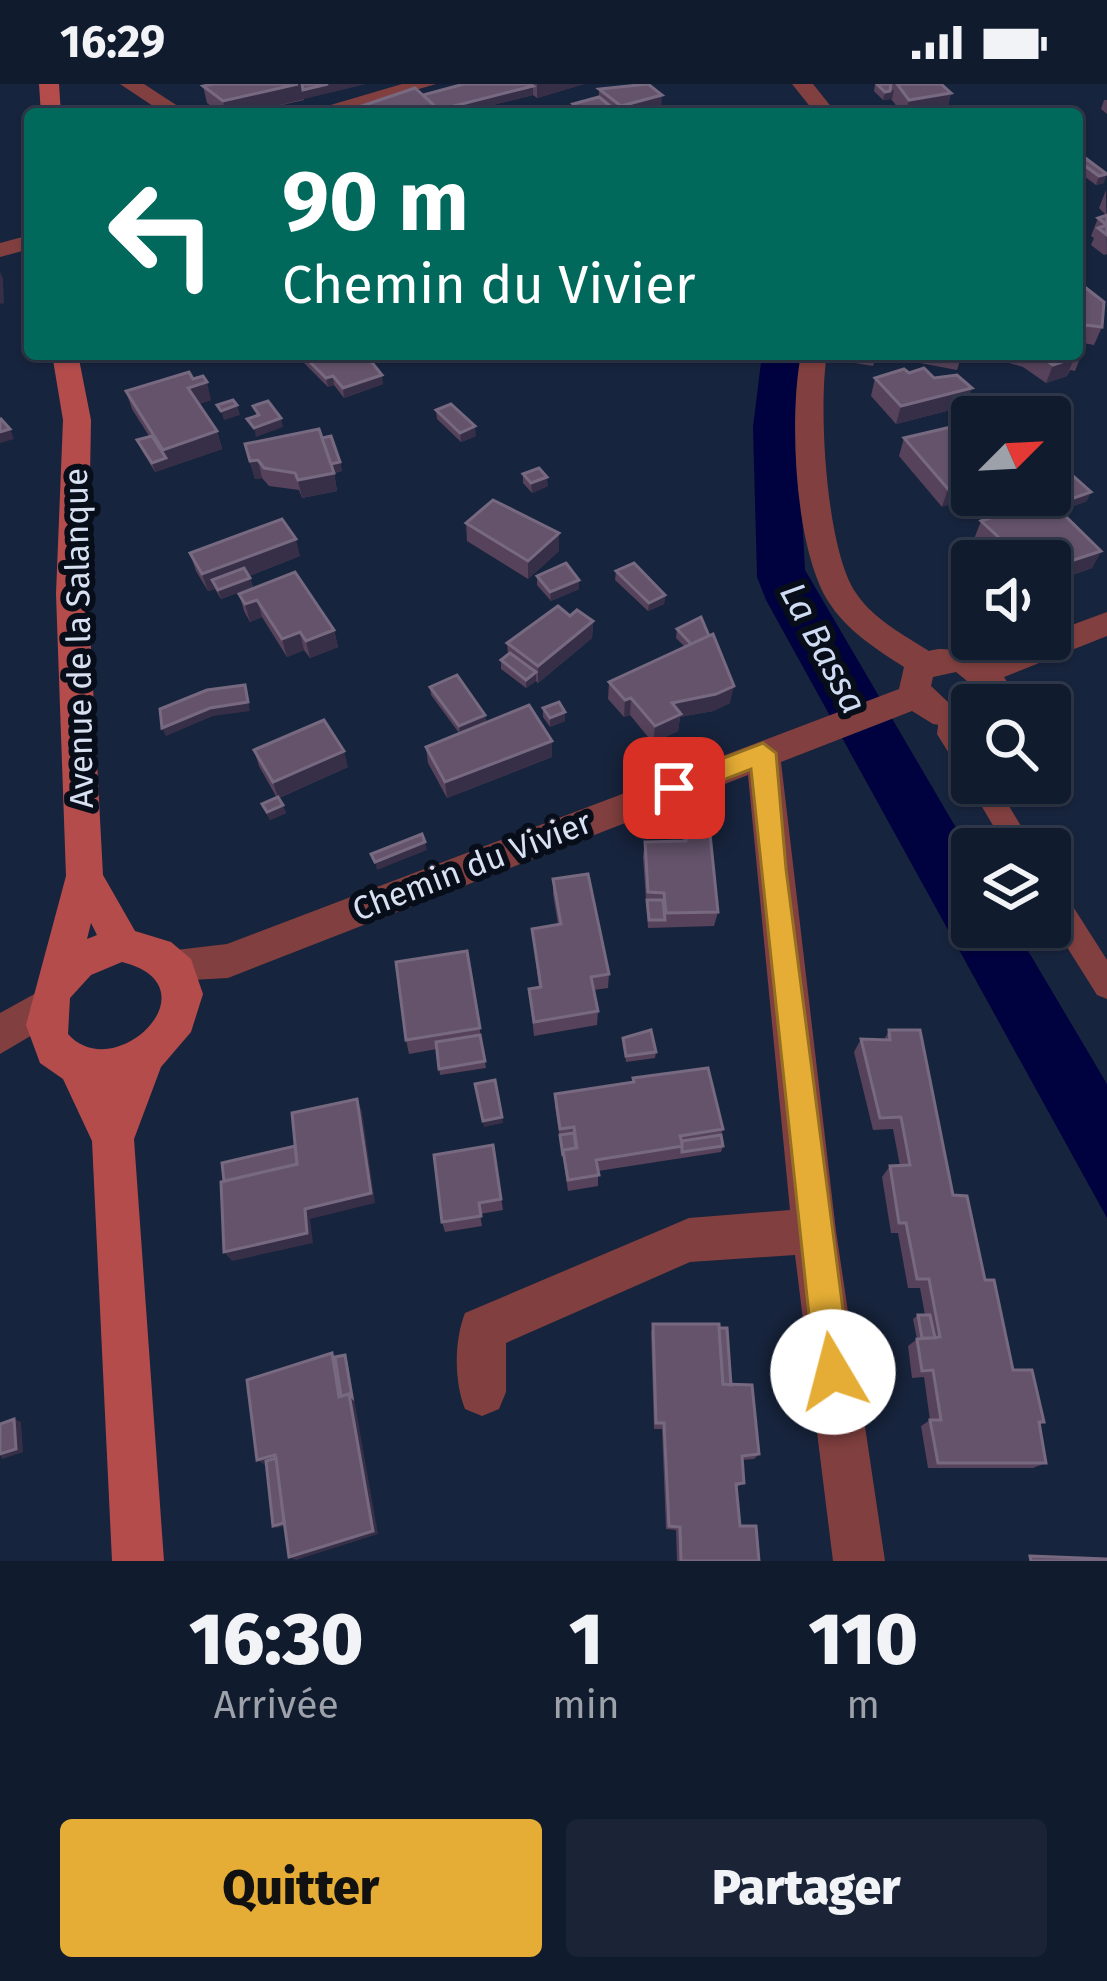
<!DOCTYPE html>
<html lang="fr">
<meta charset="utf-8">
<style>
body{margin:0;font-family:"Fira Sans",sans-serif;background:#1a2436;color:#f1f3f6;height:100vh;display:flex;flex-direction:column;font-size:45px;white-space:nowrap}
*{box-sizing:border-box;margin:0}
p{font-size:39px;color:#9ca1aa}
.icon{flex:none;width:66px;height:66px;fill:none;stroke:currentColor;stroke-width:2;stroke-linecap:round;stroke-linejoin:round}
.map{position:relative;height:1477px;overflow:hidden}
.details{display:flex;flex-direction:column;background:#111b2e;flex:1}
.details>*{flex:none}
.banner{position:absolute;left:24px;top:24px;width:1059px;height:252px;border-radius:12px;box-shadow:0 3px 9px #0004,0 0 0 3px #30394a;background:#00695c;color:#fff;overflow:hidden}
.needle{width:78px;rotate:66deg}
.fabs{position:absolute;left:951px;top:312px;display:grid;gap:24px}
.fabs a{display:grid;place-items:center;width:120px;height:120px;border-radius:12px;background:#111b2e;box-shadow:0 3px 9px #0004,0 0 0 3px #30394a;font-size:60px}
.pin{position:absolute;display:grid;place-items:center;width:102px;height:102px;color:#fff;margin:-51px;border-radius:24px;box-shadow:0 6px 18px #0006}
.me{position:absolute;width:132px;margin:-66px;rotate:352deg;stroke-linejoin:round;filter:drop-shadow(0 0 9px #0008)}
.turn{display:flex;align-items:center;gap:42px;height:252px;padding:0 60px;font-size:54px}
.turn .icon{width:156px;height:156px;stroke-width:2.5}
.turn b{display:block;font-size:84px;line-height:102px}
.eta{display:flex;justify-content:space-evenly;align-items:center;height:204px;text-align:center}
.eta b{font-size:72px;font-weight:800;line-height:84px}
.button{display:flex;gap:24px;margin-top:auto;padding:24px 60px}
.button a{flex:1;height:138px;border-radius:12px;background:#e5ad35;color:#111;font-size:48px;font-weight:800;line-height:138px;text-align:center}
.button a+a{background:#1a2436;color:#f1f3f6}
.status{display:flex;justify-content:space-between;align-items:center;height:84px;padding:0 60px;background:#111b2e;direction:ltr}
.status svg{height:33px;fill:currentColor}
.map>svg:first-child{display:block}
.water{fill:#00023f}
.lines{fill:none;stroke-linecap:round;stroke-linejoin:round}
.lane{fill:#81403f;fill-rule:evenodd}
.street{fill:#81403f;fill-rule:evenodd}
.secondary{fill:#b44c4c;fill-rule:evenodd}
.wall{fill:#56425a}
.shaded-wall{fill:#372f48}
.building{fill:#64536b;stroke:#766980;stroke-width:3}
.route{fill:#e5ad35;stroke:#957022;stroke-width:3}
.labels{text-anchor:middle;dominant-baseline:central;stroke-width:12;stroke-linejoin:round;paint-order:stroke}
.street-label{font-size:33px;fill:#d8e1f2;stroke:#080e19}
.water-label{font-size:36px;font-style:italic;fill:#cedbf2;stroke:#080e19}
</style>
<div class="status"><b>16:29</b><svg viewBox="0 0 49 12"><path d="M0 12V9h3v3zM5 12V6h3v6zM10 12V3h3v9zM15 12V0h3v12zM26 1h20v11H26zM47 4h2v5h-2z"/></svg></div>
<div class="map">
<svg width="1107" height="1477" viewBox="0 0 1107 1477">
<rect width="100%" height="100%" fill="#17243d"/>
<path class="water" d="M762,270H802L796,317L805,486L972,771V843H1014L1107,1000V1134L766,516L757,493L753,343Z"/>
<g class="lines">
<g class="lane">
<path d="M952,624L965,634L963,649L972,663V699H995L1035,765H1007L972,706L970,695L963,692L937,650L939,634Z"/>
<path d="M1050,799L1060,802L1107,876V915L1097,911L1050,836Z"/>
</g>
<g class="street">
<path d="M120,0H144L190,30H165Z"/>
<path d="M402,0H436L334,30H300Z"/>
<path d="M792,0H813L837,30H816Z"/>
<path d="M30,151V165L0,173V159Z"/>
<path d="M801,270H827C818,323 826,466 856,509C873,535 904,551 929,567C953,560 964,574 985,574C1006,574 1027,555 1050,555V549L1107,528V552L1004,593L1011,604L1009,621H975L977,605L956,588L933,593L931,602L949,619L975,621L972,646L933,640L912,627L781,678L836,1147L885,1477H833L795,1171L690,1178L506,1259V1308L499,1325L482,1332L465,1325C454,1297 454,1257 465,1229L689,1134L790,1126L748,691L228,894L173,897L159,892L153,880L159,868L227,860L899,605L904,583C876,565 846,546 828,517C794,462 789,332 801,270Z"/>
<path d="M47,903L61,908L67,921L61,934L0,970V929Z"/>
</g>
<g class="secondary">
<path d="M39,0H59L61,30H41Z"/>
<path d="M52,270H78L91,336L88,510L103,791L135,847L171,858L191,875L203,910L191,948L161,983L134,1055L164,1477H112L92,1057L63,995L40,979L26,941L66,792L56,510L63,336ZM91,839L97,851L87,855ZM122,878C218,902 115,1003 68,950L70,914L91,891Z"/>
</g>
</g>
<g class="wall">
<path d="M464,0H584L537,14L533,11L456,30H328L423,11Z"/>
<path d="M875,0H941L951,9L947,26L922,30H903L891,15L883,16L874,7Z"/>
<path d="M203,2L304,14V16L243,30H221L207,19Z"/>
<path d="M599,5L661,28L653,30L573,29V20L599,13Z"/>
<path d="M1104,16H1107V30L1101,25Z"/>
<path d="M1077,70H1080L1104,99L1096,101L1077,87Z"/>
<path d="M1106,106L1107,170L1104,171L1091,161L1094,154L1091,152L1098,134L1106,131L1099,124Z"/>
<path d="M1077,197L1102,243L1094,261L1083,259L1082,269L1075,287L1070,286L1067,292L1046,299L1023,283L1009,279L1010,270H1077Z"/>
<path d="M297,270H350L383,300L344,314L334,301L328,303L298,273Z"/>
<path d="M857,270L876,273L873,282L855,279Z"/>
<path d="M922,270H962L957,286L920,279Z"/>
<path d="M875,294L966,322L896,340L871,312Z"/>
<path d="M193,295L211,316L199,320L217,347L222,365L155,388L141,365L137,356L149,352L132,325L126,307Z"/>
<path d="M436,326L476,352L461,358L437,335Z"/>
<path d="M972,348L942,423L899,372L904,354Z"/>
<path d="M322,354L340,378L342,387L334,389L337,407L302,414L299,406L269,402L262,394L255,395L245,360Z"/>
<path d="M523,390L548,402L532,409L523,399Z"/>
<path d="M1034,411H1050L1087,417L1060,427L1101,467L1092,484L1050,499V477H998L974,455L981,437L1040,417Z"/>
<path d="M466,439L559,467L528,495L467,457Z"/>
<path d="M190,469L300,472L249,492L253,503L221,515L215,505L208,507L196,487Z"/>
<path d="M616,487L665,511L664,520L648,527L615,496Z"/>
<path d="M537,492L579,505L551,517L537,501Z"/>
<path d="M239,510L334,546L338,563L310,574L304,566L287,573L262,533L250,538L244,527Z"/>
<path d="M570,532L593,537L592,554L538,599L536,597L526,604L501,585V576L508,571L507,559Z"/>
<path d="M701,533L730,619L713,627L680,633L678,647L653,659L630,631L624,633L608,615L609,598L685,563L676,554L677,545Z"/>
<path d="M430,603L485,631L486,638L552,673L447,714L428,679L426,663L459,649L431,611Z"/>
<path d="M543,624L565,637L550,643L543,633Z"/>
<path d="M254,666L348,683L279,714L286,729L270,736L262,720L277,714L259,682Z"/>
<path d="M685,740L718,828L714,842L648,844L643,773L645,758L682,757Z"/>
<path d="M553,795L609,890L608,904L594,906L598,927L597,941L534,952L529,905L539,904L532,845L558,840L553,810Z"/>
<path d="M467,867L486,984L440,991L437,965L409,970L406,956Z"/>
<path d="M889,946L985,1196L1013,1286L1044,1338L1039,1341L1046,1379L1033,1384H928L921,1342L930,1336L924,1293L912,1294L908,1262L917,1255L913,1235L918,1231H925L920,1204H908L898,1149H891L882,1093L890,1082H900L893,1045L873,1046L854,968L861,955L884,956Z"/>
<path d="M623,954L656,968L655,974L626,978Z"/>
<path d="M633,994L723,1045L721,1051L723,1062L721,1068L598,1087V1102L568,1107L555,1022V1010L633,998Z"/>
<path d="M493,1061L503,1126L480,1130L482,1142L445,1148L442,1138Z"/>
<path d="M653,1240L731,1301L759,1370L754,1375L742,1376L744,1399L737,1403L740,1442L759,1477H677L676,1446L666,1445L662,1345H654L651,1249Z"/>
</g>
<g class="shaded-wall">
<path d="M298,0H366L243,30H225L223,17Z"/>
<path d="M537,0H584L537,14Z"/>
<path d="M533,2V11L456,30H414Z"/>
<path d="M894,6L892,15L883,16L885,8Z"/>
<path d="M951,9L947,26L905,30L909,16Z"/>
<path d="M662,11L661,28L653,30H621V22Z"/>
<path d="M1107,90L1104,99L1096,101L1099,92Z"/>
<path d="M0,188L3,195L4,219L0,220Z"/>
<path d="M1074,274L1067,292L1046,299L1053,281Z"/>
<path d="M382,291L383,300L344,314L343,304Z"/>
<path d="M333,292L334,301L328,303L326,294Z"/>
<path d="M207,298L211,316L193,322L188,304Z"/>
<path d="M972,304L966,322L896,340L901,322Z"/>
<path d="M237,321L240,331L224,336L221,327Z"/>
<path d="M281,334L283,343L256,353L254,344Z"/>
<path d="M475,342L476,352L461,358L460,349Z"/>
<path d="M10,345L14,355L0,359V348Z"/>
<path d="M217,347L222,365L155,388L152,379L166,374L163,366Z"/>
<path d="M258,376L262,394L255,395L250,377Z"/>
<path d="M340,378L342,387L331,389L330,380Z"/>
<path d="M334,389L337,407L302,414L298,396Z"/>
<path d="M547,393L548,402L532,409L531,399Z"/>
<path d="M972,398V411H979L942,423L948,405Z"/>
<path d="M1091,408L1087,417L1053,430L1057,420Z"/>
<path d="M559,449V467L528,495V477Z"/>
<path d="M296,455L300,472L217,504L212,496L215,505L208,507L202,490Z"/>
<path d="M1101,467L1092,484L1050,499V484Z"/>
<path d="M250,494L253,503L221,515L218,506Z"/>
<path d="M579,496V505L551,517L550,508Z"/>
<path d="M665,511L664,520L648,527L649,519Z"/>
<path d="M257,516L262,533L250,538L245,520Z"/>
<path d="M593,537L592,554L538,599V582Z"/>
<path d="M334,546L338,563L310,574L306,557Z"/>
<path d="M300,548L304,566L287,573L282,555Z"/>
<path d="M536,588V597L526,604V596Z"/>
<path d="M245,601L250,627L213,632L166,652L162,644Z"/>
<path d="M734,602L730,619L713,627L680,633L678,647L653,659L655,642L672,619Z"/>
<path d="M631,614L630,631L624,633L625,616Z"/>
<path d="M565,628V637L550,643V634Z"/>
<path d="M485,631L486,639L460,651L459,642Z"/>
<path d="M552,657V673L447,714L445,698Z"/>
<path d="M344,667L348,683L278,714L273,698Z"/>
<path d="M283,721L286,729L270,736L267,728Z"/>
<path d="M425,758L427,766L377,786L375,778Z"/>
<path d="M357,1015L362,1027L375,1119L310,1135L313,1159L232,1177L224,1168L305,1125Z"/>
<path d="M502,1033L503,1039L484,1043L483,1037Z"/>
<path d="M332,1269L338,1277L345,1271L347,1275L378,1450L296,1476L289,1473L339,1313Z"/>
<path d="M14,1335L21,1338L23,1368L2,1375L0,1370Z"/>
<path d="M275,1371L283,1376L291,1440L277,1444L273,1442L288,1438L279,1377L265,1381L257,1376Z"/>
</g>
<g class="building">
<path d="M213,0H298L223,17L203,2Z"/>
<path d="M302,0H328L303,6Z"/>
<path d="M464,0H530L533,2L438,26L423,11Z"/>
<path d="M648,0L662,11L621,22L599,5Z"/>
<path d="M877,0H891L890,7L885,8Z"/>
<path d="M897,0H941L951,9L909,16Z"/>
<path d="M415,4L437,24L414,30H328L359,23Z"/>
<path d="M599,13L620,30H584L573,20Z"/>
<path d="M128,23L129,30H93V27Z"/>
<path d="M1006,24L1018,30H987L985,28Z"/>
<path d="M1077,70H1080L1107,90L1099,92L1077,76Z"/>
<path d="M1107,131V151L1098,144L1107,141L1098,134Z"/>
<path d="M1077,197L1104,218L1102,243L1085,241L1082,269L1077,268V221L1082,219L1077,215Z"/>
<path d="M302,270H350L354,275L366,271L382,291L343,304L333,292L326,294Z"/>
<path d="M1037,270H1074V274L1053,281Z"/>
<path d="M924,284L934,294L957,291L972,304L901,322L875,294L904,285L909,289Z"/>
<path d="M189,288L193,295L203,292L207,298L188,304L217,347L163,366L126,307Z"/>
<path d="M233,316L237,321L221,327L217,321Z"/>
<path d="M268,317L281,334L254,344L247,335L259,331L253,322Z"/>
<path d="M451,320L475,342L460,349L436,326Z"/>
<path d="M1,335L10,345L0,348V336Z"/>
<path d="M964,340L972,348V398L948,405L904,354Z"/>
<path d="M319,345L334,389L298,396L295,389L264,384L258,376L250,377L245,360Z"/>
<path d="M152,352L166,374L152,379L137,356Z"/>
<path d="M331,352L340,378L331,380L322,354Z"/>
<path d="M539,384L547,393L531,399L523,390Z"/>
<path d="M1071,390L1091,408L1057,420L1047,411H1050V397Z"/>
<path d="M1048,415L1101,467L1050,484V477H1021L1020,473L981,437Z"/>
<path d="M493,416L559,449L528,477L466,439Z"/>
<path d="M282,435L296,455L202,490L190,469Z"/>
<path d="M566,479L579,496L550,508L537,492Z"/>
<path d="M634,479L665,511L649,519L616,487Z"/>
<path d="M244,484L250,494L218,506L212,496Z"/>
<path d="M295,488L334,546L306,557L300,548L282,555L257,516L245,520L239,510Z"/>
<path d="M558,522L570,532L577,526L593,537L538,582L507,559Z"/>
<path d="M701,533L709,552L691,560L677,545Z"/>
<path d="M713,550L734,602L716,610L672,619L681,630L655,642L631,614L625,616L609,598Z"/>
<path d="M510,569L536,588L526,596L501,576Z"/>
<path d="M457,591L485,631L459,642L430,603Z"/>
<path d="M245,601L248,618L210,624L162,644L160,625L207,606Z"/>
<path d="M559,618L565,628L550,634L543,624Z"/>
<path d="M529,621L552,657L445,698L426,663Z"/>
<path d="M324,636L344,667L273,698L254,666Z"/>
<path d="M278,713L283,721L267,728L262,720Z"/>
<path d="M685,740H709L718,828L666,829L664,809L648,808L645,758L686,757Z"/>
<path d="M422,750L425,758L375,778L371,770Z"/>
<path d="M588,790L609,890L591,893L598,927L534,938L529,905L541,903L532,845L561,840L553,795Z"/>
<path d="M647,816H663L665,836H649Z"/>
<path d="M467,867L480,944L406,956L396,878Z"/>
<path d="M651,946L656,968L626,972L623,954Z"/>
<path d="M889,946H920L953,1111L967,1112L985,1196H994L1013,1286H1032L1044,1338H1039L1046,1379H938L930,1336H941L933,1286L922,1287L917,1255L940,1253L929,1195H917L906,1139H899L890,1082L910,1081L901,1033L880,1034L861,955L890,956Z"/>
<path d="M480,951L485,977L439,985L436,958Z"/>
<path d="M708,984L723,1045L680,1052L683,1062L596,1076L599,1091L568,1096L563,1066L577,1064L574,1043L560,1045L555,1010L634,998L633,994Z"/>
<path d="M495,996L502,1033L483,1037L475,1000Z"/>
<path d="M357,1015L371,1109L305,1125L307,1149L224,1168L221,1098L297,1080L292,1029Z"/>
<path d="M574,1049L576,1064L563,1066V1072L560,1051Z"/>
<path d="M721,1051L723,1062L682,1068V1057Z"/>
<path d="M493,1061L501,1115L479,1119L481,1132L442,1138L434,1071Z"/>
<path d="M295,1062L297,1080L224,1097L222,1079Z"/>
<path d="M918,1231H930L935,1254H922Z"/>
<path d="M653,1240H719L723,1300L752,1301L759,1370L742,1372L744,1399L736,1400L740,1442H756L759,1477H681L680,1443L669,1442L664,1339H656Z"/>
<path d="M719,1244H727L731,1301L723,1300Z"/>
<path d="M332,1269L339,1313L349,1310L373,1447L289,1473L275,1371L257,1376L247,1296Z"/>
<path d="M345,1271L352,1313L349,1310L341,1312L335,1273Z"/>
<path d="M14,1335L16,1365L0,1370V1340Z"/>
<path d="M276,1374L284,1439L273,1442L266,1377Z"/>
<path d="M1030,1472L1107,1475V1477H1031Z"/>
</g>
<path class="route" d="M763,659L776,669L786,785L851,1288L846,1301L833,1307L821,1301L815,1288L751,685L674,715L660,704L664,697Z"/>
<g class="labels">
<g class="street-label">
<text transform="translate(79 554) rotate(-91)">Avenue de la Salanque</text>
<text transform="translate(472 782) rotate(-21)">Chemin du Vivier</text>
</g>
<g class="water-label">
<text transform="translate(823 564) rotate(62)">La Bassa</text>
</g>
</g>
</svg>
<div class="fabs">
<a><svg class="needle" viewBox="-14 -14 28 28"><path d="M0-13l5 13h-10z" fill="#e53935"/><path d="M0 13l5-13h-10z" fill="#9ca1aa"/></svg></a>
<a><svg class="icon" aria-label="sound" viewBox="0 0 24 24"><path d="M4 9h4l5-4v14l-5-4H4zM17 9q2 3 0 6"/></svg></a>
<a><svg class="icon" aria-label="search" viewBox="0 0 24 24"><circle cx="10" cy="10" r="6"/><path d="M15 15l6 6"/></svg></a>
<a><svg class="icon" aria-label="layers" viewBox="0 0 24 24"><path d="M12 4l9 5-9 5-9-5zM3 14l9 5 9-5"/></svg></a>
</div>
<div class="pin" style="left:674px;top:704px;background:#d93025"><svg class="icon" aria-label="arrive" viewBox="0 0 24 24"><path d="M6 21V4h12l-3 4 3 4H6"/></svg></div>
<svg class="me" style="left:833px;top:1288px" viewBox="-20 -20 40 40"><circle r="19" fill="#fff"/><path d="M0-13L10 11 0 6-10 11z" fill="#e5ad35"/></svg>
<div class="banner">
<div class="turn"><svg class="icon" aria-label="left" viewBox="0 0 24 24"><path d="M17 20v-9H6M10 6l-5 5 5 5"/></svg><div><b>90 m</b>Chemin du Vivier</div></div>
</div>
</div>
<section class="details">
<div class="eta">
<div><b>16:30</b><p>Arrivée</p></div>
<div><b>1</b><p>min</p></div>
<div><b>110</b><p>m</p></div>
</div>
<div class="button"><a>Quitter</a><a>Partager</a></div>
</section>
